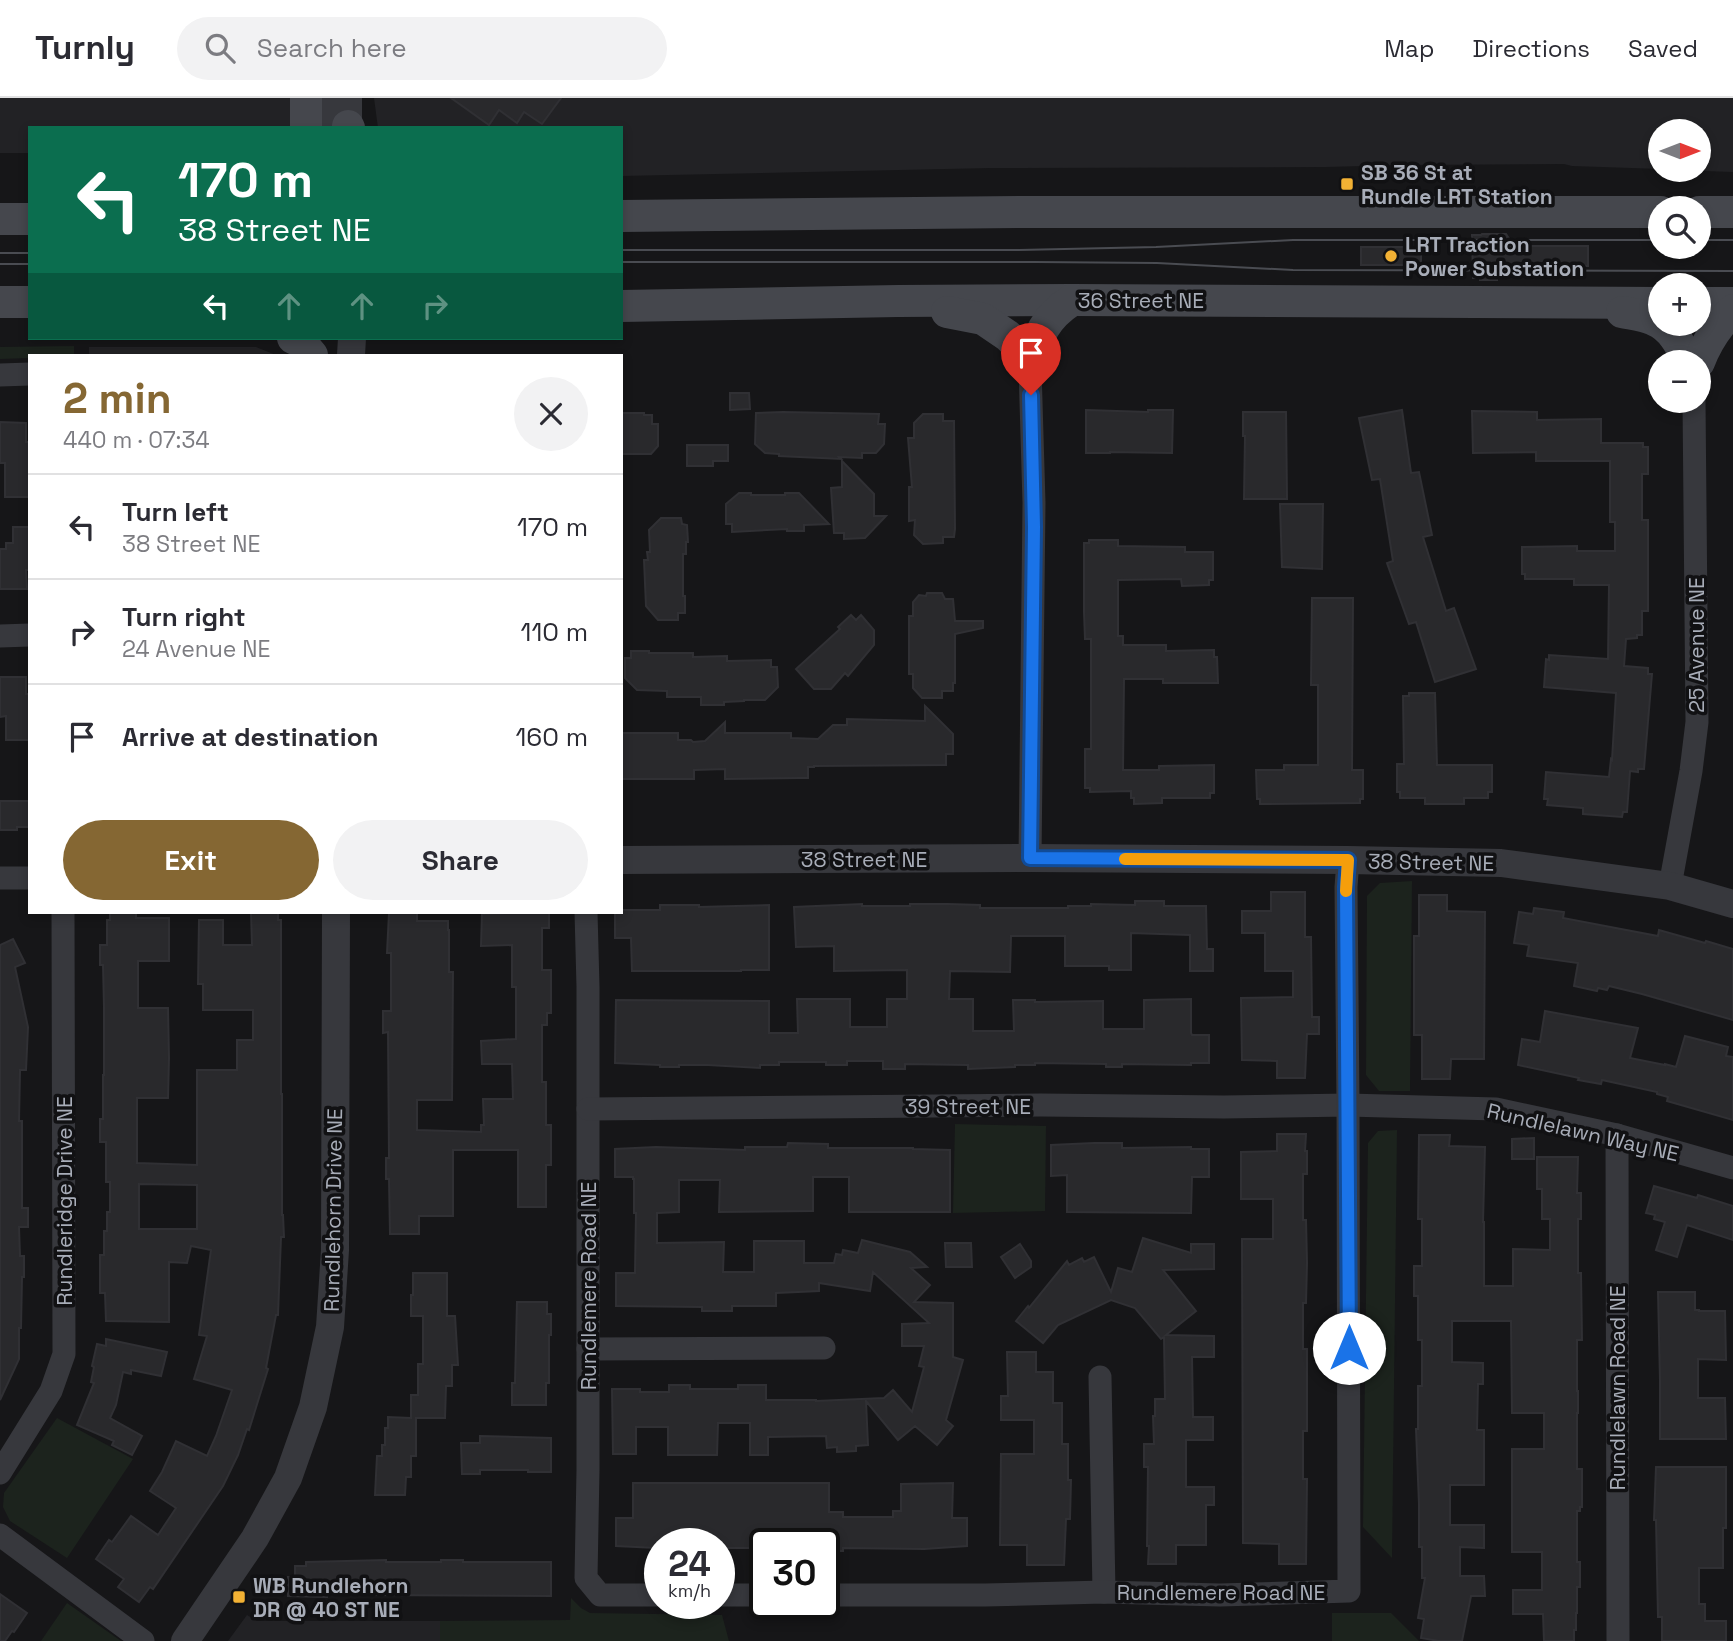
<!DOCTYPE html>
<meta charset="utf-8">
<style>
body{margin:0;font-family:"Space Grotesk",sans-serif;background:#f2f2f3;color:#2b2b33;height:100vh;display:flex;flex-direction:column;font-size:26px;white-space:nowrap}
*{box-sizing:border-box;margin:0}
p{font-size:23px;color:#7c7c81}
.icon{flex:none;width:38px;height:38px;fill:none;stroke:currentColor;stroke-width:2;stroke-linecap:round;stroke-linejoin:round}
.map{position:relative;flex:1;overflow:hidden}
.side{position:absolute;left:28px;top:256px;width:595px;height:560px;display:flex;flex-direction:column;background:#fff;border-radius:0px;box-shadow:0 4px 10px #0003}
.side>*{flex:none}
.banner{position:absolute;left:28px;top:28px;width:595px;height:214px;border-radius:0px;box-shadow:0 4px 10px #0003;background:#0b6e4f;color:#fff;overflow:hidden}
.needle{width:46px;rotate:90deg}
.controls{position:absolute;left:1648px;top:21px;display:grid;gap:14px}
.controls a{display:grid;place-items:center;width:63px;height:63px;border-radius:50%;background:#fff;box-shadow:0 4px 10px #0003;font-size:35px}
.speed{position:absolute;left:644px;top:1430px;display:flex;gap:14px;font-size:35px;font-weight:700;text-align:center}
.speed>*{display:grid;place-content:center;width:91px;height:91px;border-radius:50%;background:#fff;box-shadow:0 4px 10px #0003;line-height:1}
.speed small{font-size:18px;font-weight:400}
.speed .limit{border:4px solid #111;border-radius:10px;background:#fff;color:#111}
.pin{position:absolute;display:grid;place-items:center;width:60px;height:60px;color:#fff;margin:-72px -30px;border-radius:50% 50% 50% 0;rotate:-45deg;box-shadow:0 0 7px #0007}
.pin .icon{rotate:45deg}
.me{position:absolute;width:77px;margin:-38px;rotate:0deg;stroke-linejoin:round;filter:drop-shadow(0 0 5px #0008)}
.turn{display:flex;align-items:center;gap:24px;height:147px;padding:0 35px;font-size:32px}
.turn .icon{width:91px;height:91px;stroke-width:2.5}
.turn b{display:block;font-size:49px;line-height:60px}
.lanes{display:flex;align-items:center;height:66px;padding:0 35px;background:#0003;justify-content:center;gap:35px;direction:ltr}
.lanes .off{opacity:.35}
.round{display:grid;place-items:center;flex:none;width:74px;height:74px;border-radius:37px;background:#f2f2f3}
.summary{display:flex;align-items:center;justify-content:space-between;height:119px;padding:0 35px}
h1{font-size:42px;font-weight:600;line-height:52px;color:#856733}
.action{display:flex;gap:14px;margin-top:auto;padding:14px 35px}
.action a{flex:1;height:80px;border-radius:42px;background:#856733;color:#fff;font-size:28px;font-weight:600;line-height:80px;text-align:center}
.action a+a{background:#f2f2f3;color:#2b2b33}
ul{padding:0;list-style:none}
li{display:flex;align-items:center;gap:21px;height:105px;padding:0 35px;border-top:2px solid #e1e1e2}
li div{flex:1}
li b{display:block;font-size:26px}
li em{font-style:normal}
header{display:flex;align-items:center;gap:42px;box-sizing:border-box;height:98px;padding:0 35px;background:#fff;border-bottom:2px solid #e1e1e2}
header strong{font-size:33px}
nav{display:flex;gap:38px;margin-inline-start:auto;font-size:24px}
.search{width:490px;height:63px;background:#f2f2f3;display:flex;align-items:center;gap:18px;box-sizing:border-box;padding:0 24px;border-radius:38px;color:#7c7c81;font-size:26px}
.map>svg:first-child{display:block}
.built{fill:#222225}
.green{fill:#1c231d}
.building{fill:#29292c;stroke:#303034;stroke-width:2;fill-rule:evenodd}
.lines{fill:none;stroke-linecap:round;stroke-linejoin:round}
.minor{stroke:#37383d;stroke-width:23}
.tertiary{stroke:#37383d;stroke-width:28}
.secondary{stroke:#45474d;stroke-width:32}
.tram{stroke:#4a4c52;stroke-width:2}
.route-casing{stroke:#114b97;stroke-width:18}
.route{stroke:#1a73e8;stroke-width:12}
.slow{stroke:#f59e0b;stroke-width:12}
.poi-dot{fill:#f2b134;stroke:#111113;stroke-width:2.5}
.labels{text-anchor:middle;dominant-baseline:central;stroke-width:7;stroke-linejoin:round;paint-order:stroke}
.poi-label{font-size:21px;font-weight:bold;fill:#a8adb8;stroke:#111113;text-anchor:start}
.street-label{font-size:21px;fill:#a8adb8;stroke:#111113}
</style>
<header>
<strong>Turnly</strong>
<div class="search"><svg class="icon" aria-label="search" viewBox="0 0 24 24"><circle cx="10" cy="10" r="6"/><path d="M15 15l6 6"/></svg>Search here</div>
<nav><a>Map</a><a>Directions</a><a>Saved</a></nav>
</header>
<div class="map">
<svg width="1733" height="1543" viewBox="0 0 1733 1543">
<rect width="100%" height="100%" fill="#161618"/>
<g class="built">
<path d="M0,0H294L291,30H30V55H0Z"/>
<path d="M374,0H1733V74L1674,72H1699V33H1661V71L1572,68L1564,66L1400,67L1326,69L991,70L621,78V30H378Z"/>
<path d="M256,249L276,257H89V249Z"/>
<path d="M247,1517L257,1523H440V1543H228Z"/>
</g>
<g class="green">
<path d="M74,248V257H30V260L0,261V249Z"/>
<path d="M1412,783L1410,993H1379L1366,977L1367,798L1380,785Z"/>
<path d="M955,1026L1046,1028L1045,1113L953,1115Z"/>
<path d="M1397,1032L1392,1460L1363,1429L1368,1045L1378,1033Z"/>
<path d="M57,1320L133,1361L67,1460L10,1423L3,1409L4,1395Z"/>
<path d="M571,1500L581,1510L590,1515L722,1517L729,1543H440V1523L570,1522Z"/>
<path d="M67,1505L121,1543H41Z"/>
<path d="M1332,1515H1391L1419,1543H1332Z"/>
</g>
<g class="building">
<path d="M451,0H561L542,26L524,14L517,25L499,12L489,27Z"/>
<path d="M1482,136H1506L1514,148H1588V168H1514L1506,180H1497V182H1480V180H1473L1472,137H1481Z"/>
<rect x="1361" y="149" width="60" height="18"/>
<path d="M730,295H749L750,311L730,312Z"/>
<path d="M1086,312L1148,314V312H1173L1172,355L1110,354V355H1086Z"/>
<path d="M1402,312L1411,375L1419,374L1432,437L1423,439L1446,513L1454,510L1476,571L1435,584L1416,524L1409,526L1387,465L1393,463L1380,381L1372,382L1359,320Z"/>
<path d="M1472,313L1537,314V322L1601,321V345H1643V349H1648V376H1642V422H1648V513H1642V537H1637V540L1626,541L1624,568L1648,570V576H1652L1644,671H1638V674L1630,673L1627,714H1623L1622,719L1583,716V710L1547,707L1548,701H1544L1546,674L1609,679L1611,661L1612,662L1616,595L1544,589L1546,561L1549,562V557L1608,561L1609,487H1574V481H1525V476H1522V449L1577,448V453H1615V424H1610V363H1536V354L1473,355Z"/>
<path d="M783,314L879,316L878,326H885L884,346L876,355H862V360L839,359L841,361L779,358V356L765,355L755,346L756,315Z"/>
<path d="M1243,314H1286L1287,401H1244L1245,338H1243Z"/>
<path d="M621,315H644V317H652V326H658V348L651,356H621Z"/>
<path d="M923,316H943V323H954L955,431L954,439H943V445L923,446L914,437L915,422L909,423V389H912L908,340H914V325Z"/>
<path d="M0,324L26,325V344H29V399H5V365H0Z"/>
<path d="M687,347H728V363H713V368H687Z"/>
<path d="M842,363L874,396V418H886L865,440L844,441V435H834L831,390L842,389Z"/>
<path d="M739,395H751V397H785V395H799L829,426L804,427V433H787V431L732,434V426H726V406Z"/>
<path d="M1280,406H1323L1322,471L1282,469Z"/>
<path d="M661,420H681L682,426L687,427L688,444H686V456H683V498H685V515H678V522H658L646,508L644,462H648L647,454H650L649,432Z"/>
<path d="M13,429H30V472H26L27,491H0V451H6V445H13Z"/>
<path d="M1089,442H1118V448L1185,449V454H1213V482H1209V487L1182,488L1181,481L1118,482V538H1123V547H1166V553L1214,552V559H1217L1218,585H1163V581H1124L1123,672H1159V668L1214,667V695H1210V700H1162V705L1134,706V700H1131V693L1090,694V690H1085V651H1091V541H1085L1084,514V445H1089Z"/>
<path d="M927,495H942L945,501H953L955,523H983V530L955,536V585H953V593H942V600H922L913,590V576H909V518H913V504L919,497L926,498Z"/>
<path d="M1312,500H1353L1352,672H1363V701H1360V705L1260,706V701H1257L1256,672H1284V667H1318V587H1311Z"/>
<path d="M851,517L856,522L861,517L874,532V547L848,578L845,575L831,591H814L796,571L840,531L838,529Z"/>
<path d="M631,553H649V555H693V559L727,558V563L771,562V569H777L778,589L765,602H744V603L724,604V607H701V599H667V593L637,592L625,580V560H631Z"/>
<path d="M0,579H26V596H29V642H6V618L0,619Z"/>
<path d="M1409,595H1435L1437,667H1492V694H1488V700H1464V706H1425V700H1400V694H1397V666H1404L1403,598H1409Z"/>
<path d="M925,608L953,636V656H946V667L814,668V669H808V680H800L725,681V671L694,672V681H621V635H678V642H691L693,644L705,643L725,624V635H791V640L818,641L833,627H847V621L925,623Z"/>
<path d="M0,703H30V729H17V732H0Z"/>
<path d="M1271,794H1305V839H1311L1312,919H1319V936H1307L1305,980H1277V963L1242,962L1241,900L1293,899V873H1265V835H1242V813H1271Z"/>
<path d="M1419,797H1447V813L1485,814L1484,961H1451L1450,981H1422V937H1414V838H1419Z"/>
<path d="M1135,803H1164V808H1206L1207,851H1213V873H1190V837L1131,835V872H1109V868H1065V838H1011L1010,874L950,873L949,901H973V933H1014L1013,902H1035V904L1103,903V931H1144V902L1191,901V935L1192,937H1209V965H1191V967L1122,966V969H1106V966L1035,965V967H1015V969L968,971V967L905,966V971H883V963H847V967H826V964H779V967H760V970L708,967H679V969H660V967L615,965L616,902L769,903V935H798L797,901H850V929H887V901H907V872L834,873V848L796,849L794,809L862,806V808H910V806H948L980,807V810H1068V808H1091V806L1135,807Z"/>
<path d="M660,807H699V809L769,807V872H741V873H632L631,840H615V814H621V812H660Z"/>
<path d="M1534,810L1564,814L1563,820L1658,838L1659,832L1705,845L1706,843L1733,851V922L1642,896L1609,888L1607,892L1598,890L1597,893L1574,888L1578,865L1527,858L1529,847L1514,845L1519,814L1533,816Z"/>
<path d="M110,814H136V820H169V863H138V910H168L169,960L168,1000H137V1065L197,1067V972H237V942H253V912H203V886H198L199,822H223V847H252L251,814H278V822H281V996H282V1117H283L284,1139H281L278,1217H276L266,1270L268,1271L249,1332L247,1331L238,1357L223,1388L153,1491L150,1489L139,1504L118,1489L124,1481L96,1461L109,1442L112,1444L131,1418L158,1437L176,1410L150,1393L162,1374L176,1343L207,1358L216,1338L232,1292L194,1281L207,1238L199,1237L211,1152L191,1148L187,1165L169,1164V1224L106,1223L105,1195H100V1157H104V1133H107V1114H110V1084H106V1044H100V1021H103V977H104V909L103,867H100V847H107V822H110ZM139,1086L197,1087V1131H139Z"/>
<path d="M510,814H549V830H542V872H551V915H547V927H542V984H546V1027H551V1067H546V1109H518V1052H453V1118H419V1136H390L389,1081H386V1060H389L388,934L383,935V913H391V855H387L389,815H417V823H448V832H449V874H453L452,1002H417V1032L481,1034V1027H484L483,1001H513L512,966H482L481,943L516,941V889H512V847L481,848L482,816L510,815Z"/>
<path d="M13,841L25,865L15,869L28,929L26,972H20L19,1023H22V1110H28V1129H19L20,1158H24V1179H22L21,1230H19V1261L0,1302V847Z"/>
<path d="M1545,913L1638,930L1630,960L1665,967V966L1676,969L1685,938L1728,949L1726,958L1733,959V1022L1667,1003L1668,999L1657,996V994L1602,982L1601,986L1578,982L1579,980L1518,967L1522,941L1540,944Z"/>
<path d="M1277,1036H1306L1305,1053H1307V1076H1303V1122H1306L1307,1165L1306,1205H1303V1251H1307V1333H1303V1381H1307L1306,1466H1279V1446L1243,1445L1242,1141H1273V1101H1241V1054L1277,1053Z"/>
<path d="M1419,1037H1450L1449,1048L1485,1049L1483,1124H1484V1188H1513V1151L1550,1152V1121H1542V1091H1537V1059H1578L1577,1095H1581V1121H1578V1175H1581L1582,1242H1577V1293H1578V1315H1577V1371H1582V1409H1580V1413H1577V1464H1580V1489H1577V1515H1576V1532H1574V1543H1544L1543,1516H1513V1492H1542V1454H1512V1351H1544V1315H1512L1511,1223H1452V1264L1483,1265V1286H1478L1477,1332H1484V1387H1450V1427H1484V1450L1460,1449V1478H1484L1485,1498H1471L1462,1543H1439L1421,1540L1424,1521L1418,1520L1425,1480H1422V1449H1419V1406L1416,1331H1418V1288H1422V1242H1418V1198H1414V1168H1422V1121H1418Z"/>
<path d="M1534,1040V1061H1512V1041Z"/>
<path d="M788,1045L828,1046V1050H913V1051L950,1052V1114H849V1079H813V1113L719,1114L720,1082H679V1114L657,1115V1145L724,1144L723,1174H754V1143H804V1165H834L836,1156L842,1157L843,1152L858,1155L862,1142L910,1154L927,1169L911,1170L930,1187L914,1204L953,1205V1259L963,1262L946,1322L953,1328L937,1347L915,1328L898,1342L866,1303L868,1347L856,1348V1353L837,1354V1349L827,1350L826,1338L768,1339V1357H750V1325H718L717,1357H668V1329H636V1356H613L612,1291H640V1294H669V1287H690V1291H738V1287H766V1302H816V1303L884,1300L893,1292L912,1314L924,1269L919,1268L924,1248H902V1226L929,1225L873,1174L870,1193L819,1185V1193L776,1195V1208H732V1213H702V1209L616,1208V1175H635L636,1115H634V1081H633V1079H615V1051L656,1049L745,1052V1049H787Z"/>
<path d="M1094,1045H1122V1050L1191,1049V1051H1209V1079H1192L1191,1115L1067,1114V1077L1051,1078V1047Z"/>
<path d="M1654,1088L1697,1100L1698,1097L1733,1108V1142L1687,1127L1677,1159L1656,1152L1665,1124L1654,1121L1655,1117L1646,1115Z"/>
<path d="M1143,1140L1191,1155V1146H1214V1171L1163,1172L1196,1213L1166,1237L1214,1238V1259H1192L1193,1319H1213V1342H1186V1389H1214V1407H1206V1447H1176V1466H1148L1149,1448H1147L1148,1369H1144V1346H1154L1153,1318H1155V1301H1165L1164,1239L1161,1241L1135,1210L1111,1202L1058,1227L1043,1245L1016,1223L1028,1208L1029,1210L1067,1163L1069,1167L1082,1160L1084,1164L1094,1159L1111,1194L1118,1170L1132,1174Z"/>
<path d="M945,1145H971L972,1169H946Z"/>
<path d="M1020,1146L1031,1163V1169L1015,1180L1001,1159Z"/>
<path d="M413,1175H447V1218H455L458,1267H452V1288H446L445,1320H416V1358H411V1379H406L405,1397H375L377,1358H382V1347H385V1330H388V1319L411,1320V1297H418V1266H423V1218H411V1197H413Z"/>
<path d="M1658,1194H1695V1212H1699V1213H1725L1726,1262L1698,1261V1300H1725L1726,1341H1660V1282Z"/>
<path d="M517,1204H547V1216H551V1237H549V1285H546V1307H512V1285H515Z"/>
<path d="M106,1241L167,1254L161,1278L131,1272V1276L123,1274L116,1307L110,1320L142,1338L132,1357L112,1347L114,1343L77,1327L94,1285L91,1284L94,1269L92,1268L97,1246L106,1248Z"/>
<path d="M1007,1254H1036V1274H1053V1305H1062V1346H1068V1382H1071L1070,1421H1066L1064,1467H1027V1447H1000L1001,1356H1034V1322H1001V1298H1008Z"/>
<path d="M480,1338L551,1340V1374H528V1372H480V1376H462L461,1345H480Z"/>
<path d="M1656,1369H1726V1430H1723V1470H1699V1506H1705V1523H1726V1543H1662V1519H1658L1656,1422H1654Z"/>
<path d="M633,1385H829V1414H843V1419H893V1413H901V1386L953,1385L952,1420H967V1448L924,1451L843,1450V1453H824V1446H765V1449H759V1450H719V1446H656V1450L616,1448V1420H633Z"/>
<path d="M386,1462V1464H441V1462H463V1464H551V1498L365,1497V1495H327V1499L288,1498V1479H295V1468H306V1464Z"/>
<path d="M0,1496L27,1515L14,1534L12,1533L5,1543H0Z"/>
</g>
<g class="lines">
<g class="minor">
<path d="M0,277L30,276"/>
<path d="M0,538L30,537"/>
<path d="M1030,760L1034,405L1030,270"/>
<path d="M0,780H30"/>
<path d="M1670,788L1691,673L1697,624L1694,303"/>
<path d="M586,814L588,889V1372L586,1480L600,1497H660"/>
<path d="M588,1011L1041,1007L1224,1009L1348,1007L1496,1011L1617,1037L1733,1070"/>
<path d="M1617,1037L1618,1543"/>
<path d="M588,1251L824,1250"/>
<path d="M1100,1279L1104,1494"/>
<path d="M0,1375L51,1293L64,1256L63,814"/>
<path d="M0,1437L143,1543"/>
<path d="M719,1497H765"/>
<path d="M824,1497H985L1104,1494L1220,1497L1349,1493L1348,1007L1346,789L1348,762"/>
</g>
<g class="tertiary">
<path d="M322,0V30"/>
<path d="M348,0V30"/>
<path d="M351,257L352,240"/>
<path d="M621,762L1030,760L1348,762L1501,765L1670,788L1733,806"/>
<path d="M185,1543L255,1440L288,1380L313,1309L330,1229L335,1152L336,814"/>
</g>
<g class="secondary">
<path d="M348,28L349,30"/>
<path d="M306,30V0"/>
<path d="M1699,114H1733"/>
<path d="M621,118L1019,114H1661"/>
<path d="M0,121H30"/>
<path d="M0,204H30"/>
<path d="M1699,205H1733"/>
<path d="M621,208L898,203L1072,202L1661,205"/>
<path d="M947,214L983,221L1008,238L1018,248L1030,270"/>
<path d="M1622,214C1632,216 1645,217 1654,222C1672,229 1681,248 1689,264"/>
<path d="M293,240L301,244L312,257"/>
<path d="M1699,264C1707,243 1717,228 1733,212"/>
<path d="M1030,270C1039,237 1043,221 1072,202"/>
</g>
<g class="tram">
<path d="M1699,142H1733"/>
<path d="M621,152H1019L1156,149L1293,142H1661"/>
<path d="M0,155H30"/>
<path d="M621,164H1036L1157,165L1293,172L1733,173"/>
<path d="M0,166H30"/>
</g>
</g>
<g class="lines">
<g class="route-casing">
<path id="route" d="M1031,297L1034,429L1030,760L1348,762L1346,789L1349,1250"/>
</g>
<use href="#route" class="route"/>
<path class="slow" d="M1125,761L1348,762L1346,793"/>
</g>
<g class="poi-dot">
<rect x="1340" y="79" width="14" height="14" rx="3.5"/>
<circle cx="1391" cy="158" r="7"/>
<rect x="232" y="1492" width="14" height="14" rx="3.5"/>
</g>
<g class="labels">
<g class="poi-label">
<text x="1361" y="74">SB 36 St at<tspan x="1361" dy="24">Rundle LRT Station</tspan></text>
<text x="1405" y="146">LRT Traction<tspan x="1405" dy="24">Power Substation</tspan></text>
<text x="253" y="1487">WB Rundlehorn<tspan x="253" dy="24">DR @ 40 ST NE</tspan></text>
</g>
<g class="street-label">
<text x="1141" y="202">36 Street NE</text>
<text transform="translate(1696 547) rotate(-90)">25 Avenue NE</text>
<text x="864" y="761">38 Street NE</text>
<text transform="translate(1431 764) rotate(1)">38 Street NE</text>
<text x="968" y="1008">39 Street NE</text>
<text transform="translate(1583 1034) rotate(13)">Rundlelawn Way NE</text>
<text transform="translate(64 1103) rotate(-90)">Rundleridge Drive NE</text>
<text transform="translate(333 1112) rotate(-89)">Rundlehorn Drive NE</text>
<text transform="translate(588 1188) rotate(-90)">Rundlemere Road NE</text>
<text transform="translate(1617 1290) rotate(-90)">Rundlelawn Road NE</text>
<text x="1221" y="1494">Rundlemere Road NE</text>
</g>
</g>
</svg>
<div class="controls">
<a><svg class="needle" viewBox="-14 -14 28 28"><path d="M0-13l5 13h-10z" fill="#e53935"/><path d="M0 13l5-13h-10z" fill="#7c7c81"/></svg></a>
<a><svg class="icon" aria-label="search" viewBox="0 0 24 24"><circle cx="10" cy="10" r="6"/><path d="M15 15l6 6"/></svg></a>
<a>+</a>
<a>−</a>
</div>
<div class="speed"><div>24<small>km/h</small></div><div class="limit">30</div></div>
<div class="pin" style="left:1031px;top:297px;background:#d93025"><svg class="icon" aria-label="arrive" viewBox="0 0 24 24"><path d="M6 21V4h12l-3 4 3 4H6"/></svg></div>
<svg class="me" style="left:1349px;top:1250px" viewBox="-20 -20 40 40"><circle r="19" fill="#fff"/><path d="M0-13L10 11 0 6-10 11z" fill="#1a73e8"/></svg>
<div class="banner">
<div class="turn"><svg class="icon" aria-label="left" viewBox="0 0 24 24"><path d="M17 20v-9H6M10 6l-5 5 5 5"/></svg><div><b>170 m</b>38 Street NE</div></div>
<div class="lanes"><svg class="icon" aria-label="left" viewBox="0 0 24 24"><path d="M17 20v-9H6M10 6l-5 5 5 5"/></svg><svg class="icon off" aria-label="ahead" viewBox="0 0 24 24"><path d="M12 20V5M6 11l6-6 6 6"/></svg><svg class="icon off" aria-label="ahead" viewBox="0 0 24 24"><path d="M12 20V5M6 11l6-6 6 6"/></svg><svg class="icon off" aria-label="right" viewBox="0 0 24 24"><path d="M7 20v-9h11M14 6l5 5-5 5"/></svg></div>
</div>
<section class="side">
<div class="summary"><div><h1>2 min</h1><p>440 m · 07:34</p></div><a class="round"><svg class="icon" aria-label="close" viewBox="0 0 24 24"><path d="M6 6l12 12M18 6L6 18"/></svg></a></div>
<ul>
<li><svg class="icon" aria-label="left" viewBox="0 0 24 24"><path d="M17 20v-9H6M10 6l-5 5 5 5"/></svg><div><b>Turn left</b><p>38 Street NE</p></div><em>170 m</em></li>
<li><svg class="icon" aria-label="right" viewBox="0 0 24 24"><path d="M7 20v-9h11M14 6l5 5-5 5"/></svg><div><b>Turn right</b><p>24 Avenue NE</p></div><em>110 m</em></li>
<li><svg class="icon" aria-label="arrive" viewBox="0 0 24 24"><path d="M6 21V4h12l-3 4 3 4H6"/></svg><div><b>Arrive at destination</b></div><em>160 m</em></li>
</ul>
<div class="action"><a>Exit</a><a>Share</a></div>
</section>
</div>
